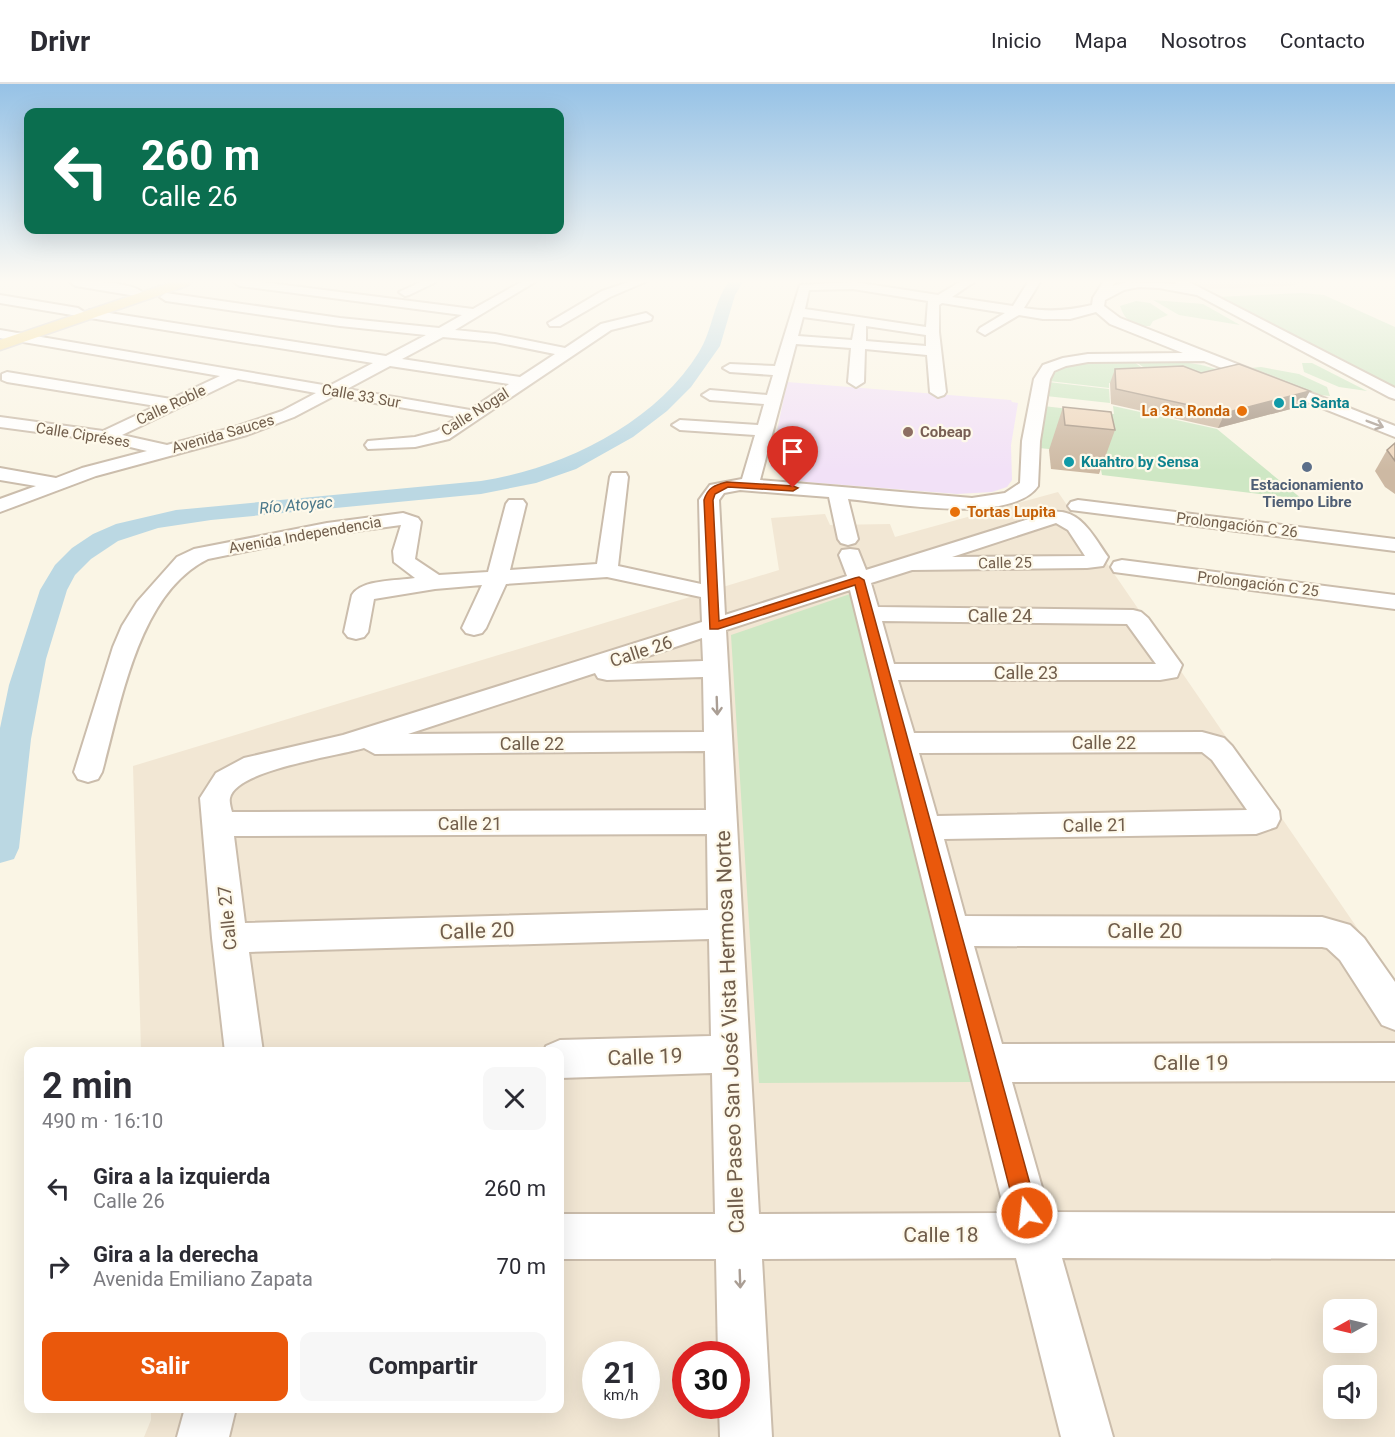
<!DOCTYPE html>
<html lang="es">
<meta charset="utf-8">
<style>
body{margin:0;font-family:Roboto,sans-serif;background:#f7f7f7;color:#2b2b33;height:100vh;display:flex;flex-direction:column;font-size:22px;white-space:nowrap}
*{box-sizing:border-box;margin:0}
p{font-size:20px;color:#7c7c81}
.icon{flex:none;width:33px;height:33px;fill:none;stroke:currentColor;stroke-width:2;stroke-linecap:round;stroke-linejoin:round}
.map{position:relative;flex:1;overflow:hidden}
.panel{position:absolute;left:24px;top:963px;width:540px;height:366px;display:flex;flex-direction:column;background:#fff;border-radius:12px;box-shadow:0 6px 24px #0002}
.panel>*{flex:none}
.top-card{position:absolute;left:24px;top:24px;width:540px;height:126px;border-radius:12px;box-shadow:0 6px 24px #0002;background:#0b6e4f;color:#fff;overflow:hidden}
.needle{width:39px;rotate:262deg}
.tools{position:absolute;left:1323px;top:1215px;display:grid;gap:12px}
.tools a{display:grid;place-items:center;width:54px;height:54px;border-radius:12px;background:#fff;box-shadow:0 6px 24px #0002;font-size:30px}
.speed{position:absolute;left:582px;top:1257px;display:flex;gap:12px;font-size:30px;font-weight:700;text-align:center}
.speed>*{display:grid;place-content:center;width:78px;height:78px;border-radius:50%;background:#fff;box-shadow:0 6px 24px #0002;line-height:1}
.speed small{font-size:15px;font-weight:400}
.speed .limit{border:9px solid #d22;background:#fff;color:#111}
.pin{position:absolute;display:grid;place-items:center;width:51px;height:51px;color:#fff;margin:-62px -26px;border-radius:50% 50% 50% 0;rotate:-45deg;box-shadow:0 0 6px #0007}
.pin .icon{rotate:45deg}
.me{position:absolute;width:66px;margin:-33px;rotate:345deg;stroke-linejoin:round;filter:drop-shadow(0 0 4px #0008)}
.turn{display:flex;align-items:center;gap:21px;height:126px;padding:0 18px;font-size:27px}
.turn .icon{width:78px;height:78px;stroke-width:2.5}
.turn b{display:block;font-size:42px;line-height:51px}
.round{display:grid;place-items:center;flex:none;width:63px;height:63px;border-radius:12px;background:#f7f7f7}
.summary{display:flex;align-items:center;justify-content:space-between;height:102px;padding:0 18px}
h1{font-size:36px;font-weight:700;line-height:45px}
.action{display:flex;gap:12px;margin-top:auto;padding:12px 18px}
.action a{flex:1;height:69px;border-radius:12px;background:#ea580c;color:#fff;font-size:24px;font-weight:700;line-height:69px;text-align:center}
.action a+a{background:#f7f7f7;color:#2b2b33}
ul{padding:0;list-style:none}
li{display:flex;align-items:center;gap:18px;height:78px;padding:0 18px}
li div{flex:1}
li b{display:block;font-size:22px}
li em{font-style:normal}
header{display:flex;align-items:center;gap:36px;box-sizing:border-box;height:84px;padding:0 30px;background:#fff;border-bottom:2px solid #e1e1e2}
header strong{font-size:28px}
nav{display:flex;gap:33px;margin-inline-start:auto;font-size:21px}
.map>svg:first-child{display:block}
.residential{fill:#f2e7d4;fill-rule:evenodd}
.education{fill:#f2e1f7}
.green{fill:#cee7c4}
.lines{fill:none;stroke-linecap:round;stroke-linejoin:round}
.river{fill:#bbd8e3;fill-rule:evenodd}
.minor-casing{stroke:#cbbdac;stroke-width:4}
.major-casing{stroke:#dad5d0;stroke-width:3}
.minor{fill:#fff;fill-rule:evenodd}
.major{fill:#f5e0a2;fill-rule:evenodd}
.wall{fill:#cdb9a3}
.shaded-wall{fill:#a79685}
.building{fill:#eed7be;stroke:#a79685;stroke-width:1.5}
.oneway{stroke:#aa9e94}
.route{fill:#ea580c;stroke:#983908;stroke-width:1.5}
.culture-dot{fill:#0f9aa8;stroke:#fef9ea;stroke-width:2}
.food-dot{fill:#e8710a;stroke:#fef9ea;stroke-width:2}
.education-dot{fill:#8d6e63;stroke:#fef9ea;stroke-width:2}
.service-dot{fill:#5c6f8a;stroke:#fef9ea;stroke-width:2}
.labels{text-anchor:middle;dominant-baseline:central;stroke-width:4.5;stroke-linejoin:round;paint-order:stroke}
.far-street-label{font-size:15px;fill:#715e4c;stroke:#fef9ea}
.far-culture-label{font-size:15px;font-weight:bold;fill:#0d838f;stroke:#fef9ea;text-anchor:start}
.far-food-label{font-size:15px;font-weight:bold;fill:#c56008;stroke:#fef9ea;text-anchor:end}
.far-education-label{font-size:15px;font-weight:bold;fill:#785e54;stroke:#fef9ea;text-anchor:start}
.far-service-label{font-size:15px;font-weight:bold;fill:#4e5e75;stroke:#fef9ea}
.far-water-label{font-size:16px;font-style:italic;fill:#4b788a;stroke:#fef9ea}
.street-label{font-size:18px;fill:#715e4c;stroke:#fef9ea}
.near-street-label{font-size:21px;fill:#715e4c;stroke:#fef9ea}
</style>
<header>
<strong>Drivr</strong>
<nav><a>Inicio</a><a>Mapa</a><a>Nosotros</a><a>Contacto</a></nav>
</header>
<div class="map">
<svg width="1395" height="1353" viewBox="0 0 1395 1353">
<rect width="100%" height="100%" fill="#faf5e5"/>
<g class="residential">
<path d="M1191,198H1303L1291,202L1207,205Z"/>
<path d="M1058,408L1395,899V1353H144L151,1336V1325L560,1324V968L141,967L133,682L779,486L771,434L825,430L830,441L890,440L895,453ZM1334,1226H1366V1258H1334ZM596,1270H646V1322H596ZM686,1270H736V1322H686ZM1334,1292H1366V1324H1334Z"/>
</g>
<path class="education" d="M787,298L1011,316L1012,318L1018,319L1011,361L1012,396L1007,403L992,408L957,410L806,398L783,393L770,382Z"/>
<g class="green">
<path d="M1302,209L1324,211L1395,243V305L1215,213Z"/>
<path d="M1153,216L1203,220L1240,241L1179,231Z"/>
<path d="M1136,217L1150,219L1168,231L1153,237L1150,242C1133,243 1125,237 1120,222Z"/>
<path d="M1130,275L1159,296L1109,299V304L1049,297L1050,290C1070,273 1105,277 1130,275Z"/>
<path d="M1132,275C1174,276 1197,277 1237,292L1161,296Z"/>
<path d="M1302,279H1312L1367,307L1339,303L1304,288Z"/>
<path d="M1261,283L1299,290L1327,303L1330,312L1320,311L1251,284Z"/>
<path d="M1048,298L1109,305L1110,319L1046,312Z"/>
<path d="M1043,322L1114,330L1113,322L1217,345L1302,415L1102,391L1098,370L1039,364Z"/>
<path d="M850,510L971,998L759,999L731,551Z"/>
</g>
<g class="lines">
<path class="river" d="M729,198H743L735,211L720,262L691,303L667,327L633,353L576,385L536,399L481,410L211,436L158,444L118,457L91,475L75,491L67,506L46,575L31,655L19,764L14,775L0,779V644L9,601L40,506L55,481L72,464L93,450L116,440L176,426L481,397C561,385 655,340 699,268C713,246 713,218 729,198Z"/>
<g class="minor-casing">
<g id="minor">
<path d="M70,198C86,196 130,198 142,208L136,212L76,202Z"/>
<path d="M234,198H261L473,225L521,198H535L455,246L495,250L565,264L601,240L646,229L652,233L651,236L611,246L449,355L415,363L368,365L365,361L368,357L415,353L437,347L458,333L334,312L294,333L247,351L96,392L0,428V415L36,402L0,396V384L56,394L82,384L147,367L105,357L0,343V333L103,347L156,322L7,298L2,296V290L7,288L171,315L220,292L0,254V246L329,302L373,279L90,234L84,230L90,226L386,272L426,251L340,242L166,217L160,213L166,209L340,234L439,244L462,231L240,202ZM443,253L495,258L555,270L520,293L402,275ZM390,282L509,300L470,326L347,305ZM238,295L316,309L282,327L235,343L167,361L122,351Z"/>
<path d="M421,198H436L409,211L405,212L399,208Z"/>
<path d="M629,198H645L610,213L560,242H550L548,239L602,207Z"/>
<path d="M854,198L938,211L960,198H974L952,213L1013,222L1028,198H1040L1024,224C1048,228 1068,227 1092,221L1093,214L1103,198H1115L1112,202L1127,198L1176,200L1175,198H1189L1395,304V315L1389,313L1197,211L1159,204L1139,203L1124,206L1105,216L1104,222L1120,234L1395,342V353L1204,277L1088,278L1066,282L1054,287L1050,295L1040,357L1038,402C1012,441 891,419 848,415L858,455L855,459L848,461L841,459L838,455L829,413L740,406L724,409L719,416L725,531L847,492L839,471L842,466L850,465L858,466L866,486L1048,429C1079,421 1093,452 1108,473L1103,482L1087,484L912,486L871,499L878,523L1133,526L1141,528L1148,534L1182,581L1177,593L1160,596H898L914,649L1202,648L1224,654L1232,662L1279,727L1280,735L1276,743L1256,750L944,755L965,832L1322,833L1350,841L1364,854L1395,898V946L1382,941L1340,876L1327,864L1322,863L974,862L1002,960L1395,959V997L1012,998L1049,1128L1395,1129V1175L1062,1174L1113,1353H1061L1016,1174L762,1175L772,1353H720L719,1322H736V1270H718L716,1175H560V1130H715L712,989L560,994V968H544L546,962L560,956L711,952L709,855L249,868L263,968H225L212,854L200,714L216,689L244,674L343,651L702,538L701,513L607,493L506,500L486,544L482,549L474,551L466,549L462,544L482,501L435,505L374,515L368,548L364,553L356,555L348,553L344,548L352,511C362,495 397,497 415,494L394,478L393,467L401,441L327,451L208,475C138,509 121,620 102,688L98,695L88,698L78,695L74,688L113,563L122,542L137,518L177,473L194,465L327,439L403,429L418,434L421,438L415,475L439,491L488,488L506,420L509,416H523L526,420L510,486L597,480L610,393L612,389H626L628,393L618,482L701,500L699,416L710,401L742,395L755,351L680,346L672,341L680,336L758,341L764,320L710,316L702,311L710,306L767,311L773,291L730,288L723,284L730,280L775,282L800,201ZM853,205L928,217L926,243L805,225L809,206ZM942,219L1005,229L980,244L978,247L985,251L1019,231L1043,235H1070L1096,228L1110,240L1183,269L1088,270L1063,274L1043,281L1034,295L1022,357L1020,399L1005,409L972,414L760,396L796,260L851,264L848,298L856,303L864,298L865,265L927,271L930,308L938,313L944,311L946,308L939,248V221ZM803,233L855,240L852,256L798,252ZM866,242L926,251V262L866,257ZM1056,439L1068,446L1085,472L952,473ZM850,506L1005,1129L759,1130L726,546ZM882,537L1127,540L1156,580H894ZM702,554L703,577L624,580ZM595,589L598,594L607,596L703,593L704,648L408,650ZM364,664L375,670L705,667L706,726L232,728C231,724 229,718 230,714C235,686 338,672 364,664ZM1202,668L1212,676L1247,726L937,732L919,669ZM707,750L708,826L245,839L234,752Z"/>
<path d="M0,211L78,224L84,228L78,232L0,219Z"/>
<path d="M1078,416L1395,455V467L1071,426L1068,422L1071,418Z"/>
<path d="M1122,476L1395,511V525L1114,488L1111,483L1114,478Z"/>
<path d="M185,1324H236L229,1353H177Z"/>
</g>
</g>
<g class="major-casing">
<path id="major" d="M172,198H191L189,201L0,266V256Z"/>
</g>
<use href="#minor" class="minor"/>
<use href="#major" class="major"/>
</g>
<g class="wall">
<path d="M1115,285L1201,289L1302,322L1218,344L1111,320L1110,299Z"/>
<path d="M1063,323L1115,346L1099,390L1051,385L1049,366Z"/>
<path d="M1395,359V410L1385,403L1375,387L1387,366Z"/>
</g>
<path class="shaded-wall" d="M1310,307L1302,322L1218,344L1225,329Z"/>
<g class="building">
<path d="M1239,280L1310,307L1225,329L1116,305L1115,285L1183,282L1201,289Z"/>
<path d="M1063,323L1111,328L1115,346L1065,341Z"/>
<path d="M1395,359V377L1387,366Z"/>
</g>
<defs><path id="oneway-shaft" d="M-6 0H5M1.5-3L5.5 0L1.5 3" fill="none" stroke-width="1.6" stroke-linecap="round" stroke-linejoin="round" transform="scale(1.5)"/></defs>
<g class="oneway">
<use href="#oneway-shaft" transform="translate(1375 340) rotate(21)"/>
<use href="#oneway-shaft" transform="translate(717 622) rotate(88)"/>
<use href="#oneway-shaft" transform="translate(740 1195) rotate(88)"/>
</g>
<linearGradient id="sky" x2="0" y2="1"><stop stop-color="#96c2e6"/><stop offset="0.51" stop-color="#fdfaf3"/><stop offset="1" stop-color="#fdfaf3" stop-opacity="0"/></linearGradient>
<rect width="1395" height="387" fill="url(#sky)"/>
<path class="route" d="M727,398L793,402L798,404L793,407L728,403L715,410L713,416L719,537L855,494L859,493L864,496L1038,1129L1035,1137L1027,1140L1020,1137L1016,1129L855,501L718,545H710L704,416C708,403 715,401 727,398Z"/>
<g class="culture-dot">
<circle cx="1279" cy="319" r="6"/>
<circle cx="1069" cy="378" r="6"/>
</g>
<g class="food-dot">
<circle cx="1242" cy="327" r="6"/>
<circle cx="955" cy="428" r="6"/>
</g>
<circle class="education-dot" cx="908" cy="348" r="6"/>
<circle class="service-dot" cx="1307" cy="383" r="6"/>
<g class="labels">
<g class="far-street-label">
<text transform="translate(361 312) rotate(10)">Calle 33 Sur</text>
<text transform="translate(171 321) rotate(-25)">Calle Roble</text>
<text transform="translate(475 328) rotate(-32)">Calle Nogal</text>
<text transform="translate(223 350) rotate(-16)">Avenida Sauces</text>
<text transform="translate(83 351) rotate(9)">Calle Cipréses</text>
<text transform="translate(1237 441) rotate(7)">Prolongación C 26</text>
<text transform="translate(305 451) rotate(-10)">Avenida Independencia</text>
<text transform="translate(1005 479) rotate(-1)">Calle 25</text>
<text transform="translate(1258 500) rotate(7)">Prolongación C 25</text>
</g>
<g class="far-culture-label">
<text x="1291" y="319">La Santa</text>
<text x="1081" y="378">Kuahtro by Sensa</text>
</g>
<g class="far-food-label">
<text x="1230" y="327">La 3ra Ronda</text>
<text x="967" y="428" text-anchor="start">Tortas Lupita</text>
</g>
<g class="far-education-label">
<text x="920" y="348">Cobeap</text>
</g>
<g class="far-service-label">
<text x="1307" y="401">Estacionamiento<tspan x="1307" dy="17">Tiempo Libre</tspan></text>
</g>
<g class="far-water-label">
<text transform="translate(296 421) rotate(-5)">Río Atoyac</text>
</g>
<g class="street-label">
<text x="1000" y="531">Calle 24</text>
<text transform="translate(641 567) rotate(-18)">Calle 26</text>
<text x="1026" y="588">Calle 23</text>
<text x="1104" y="658">Calle 22</text>
<text x="532" y="659">Calle 22</text>
<text x="470" y="739">Calle 21</text>
<text transform="translate(1095 741) rotate(-1)">Calle 21</text>
<text transform="translate(227 834) rotate(-96)">Calle 27</text>
</g>
<g class="near-street-label">
<text transform="translate(477 847) rotate(-2)">Calle 20</text>
<text x="1145" y="847">Calle 20</text>
<text transform="translate(730 948) rotate(-92)">Calle Paseo San José Vista Hermosa Norte</text>
<text transform="translate(645 973) rotate(-2)">Calle 19</text>
<text x="1191" y="979">Calle 19</text>
<text x="941" y="1151">Calle 18</text>
</g>
</g>
</svg>
<div class="tools">
<a><svg class="needle" viewBox="-14 -14 28 28"><path d="M0-13l5 13h-10z" fill="#e53935"/><path d="M0 13l5-13h-10z" fill="#7c7c81"/></svg></a>
<a><svg class="icon" aria-label="sound" viewBox="0 0 24 24"><path d="M4 9h4l5-4v14l-5-4H4zM17 9q2 3 0 6"/></svg></a>
</div>
<div class="speed"><div>21<small>km/h</small></div><div class="limit">30</div></div>
<div class="pin" style="left:793px;top:404px;background:#d93025"><svg class="icon" aria-label="arrive" viewBox="0 0 24 24"><path d="M6 21V4h12l-3 4 3 4H6"/></svg></div>
<svg class="me" style="left:1027px;top:1129px" viewBox="-20 -20 40 40"><circle r="17" fill="#ea580c" stroke="#fff" stroke-width="3"/><path d="M0-11L8 9 0 5-8 9z" fill="#fff"/></svg>
<div class="top-card">
<div class="turn"><svg class="icon" aria-label="left" viewBox="0 0 24 24"><path d="M17 20v-9H6M10 6l-5 5 5 5"/></svg><div><b>260 m</b>Calle 26</div></div>
</div>
<section class="panel">
<div class="summary"><div><h1>2 min</h1><p>490 m · 16:10</p></div><a class="round"><svg class="icon" aria-label="close" viewBox="0 0 24 24"><path d="M6 6l12 12M18 6L6 18"/></svg></a></div>
<ul>
<li><svg class="icon" aria-label="left" viewBox="0 0 24 24"><path d="M17 20v-9H6M10 6l-5 5 5 5"/></svg><div><b>Gira a la izquierda</b><p>Calle 26</p></div><em>260 m</em></li>
<li><svg class="icon" aria-label="right" viewBox="0 0 24 24"><path d="M7 20v-9h11M14 6l5 5-5 5"/></svg><div><b>Gira a la derecha</b><p>Avenida Emiliano Zapata</p></div><em>70 m</em></li>
</ul>
<div class="action"><a>Salir</a><a>Compartir</a></div>
</section>
</div>
